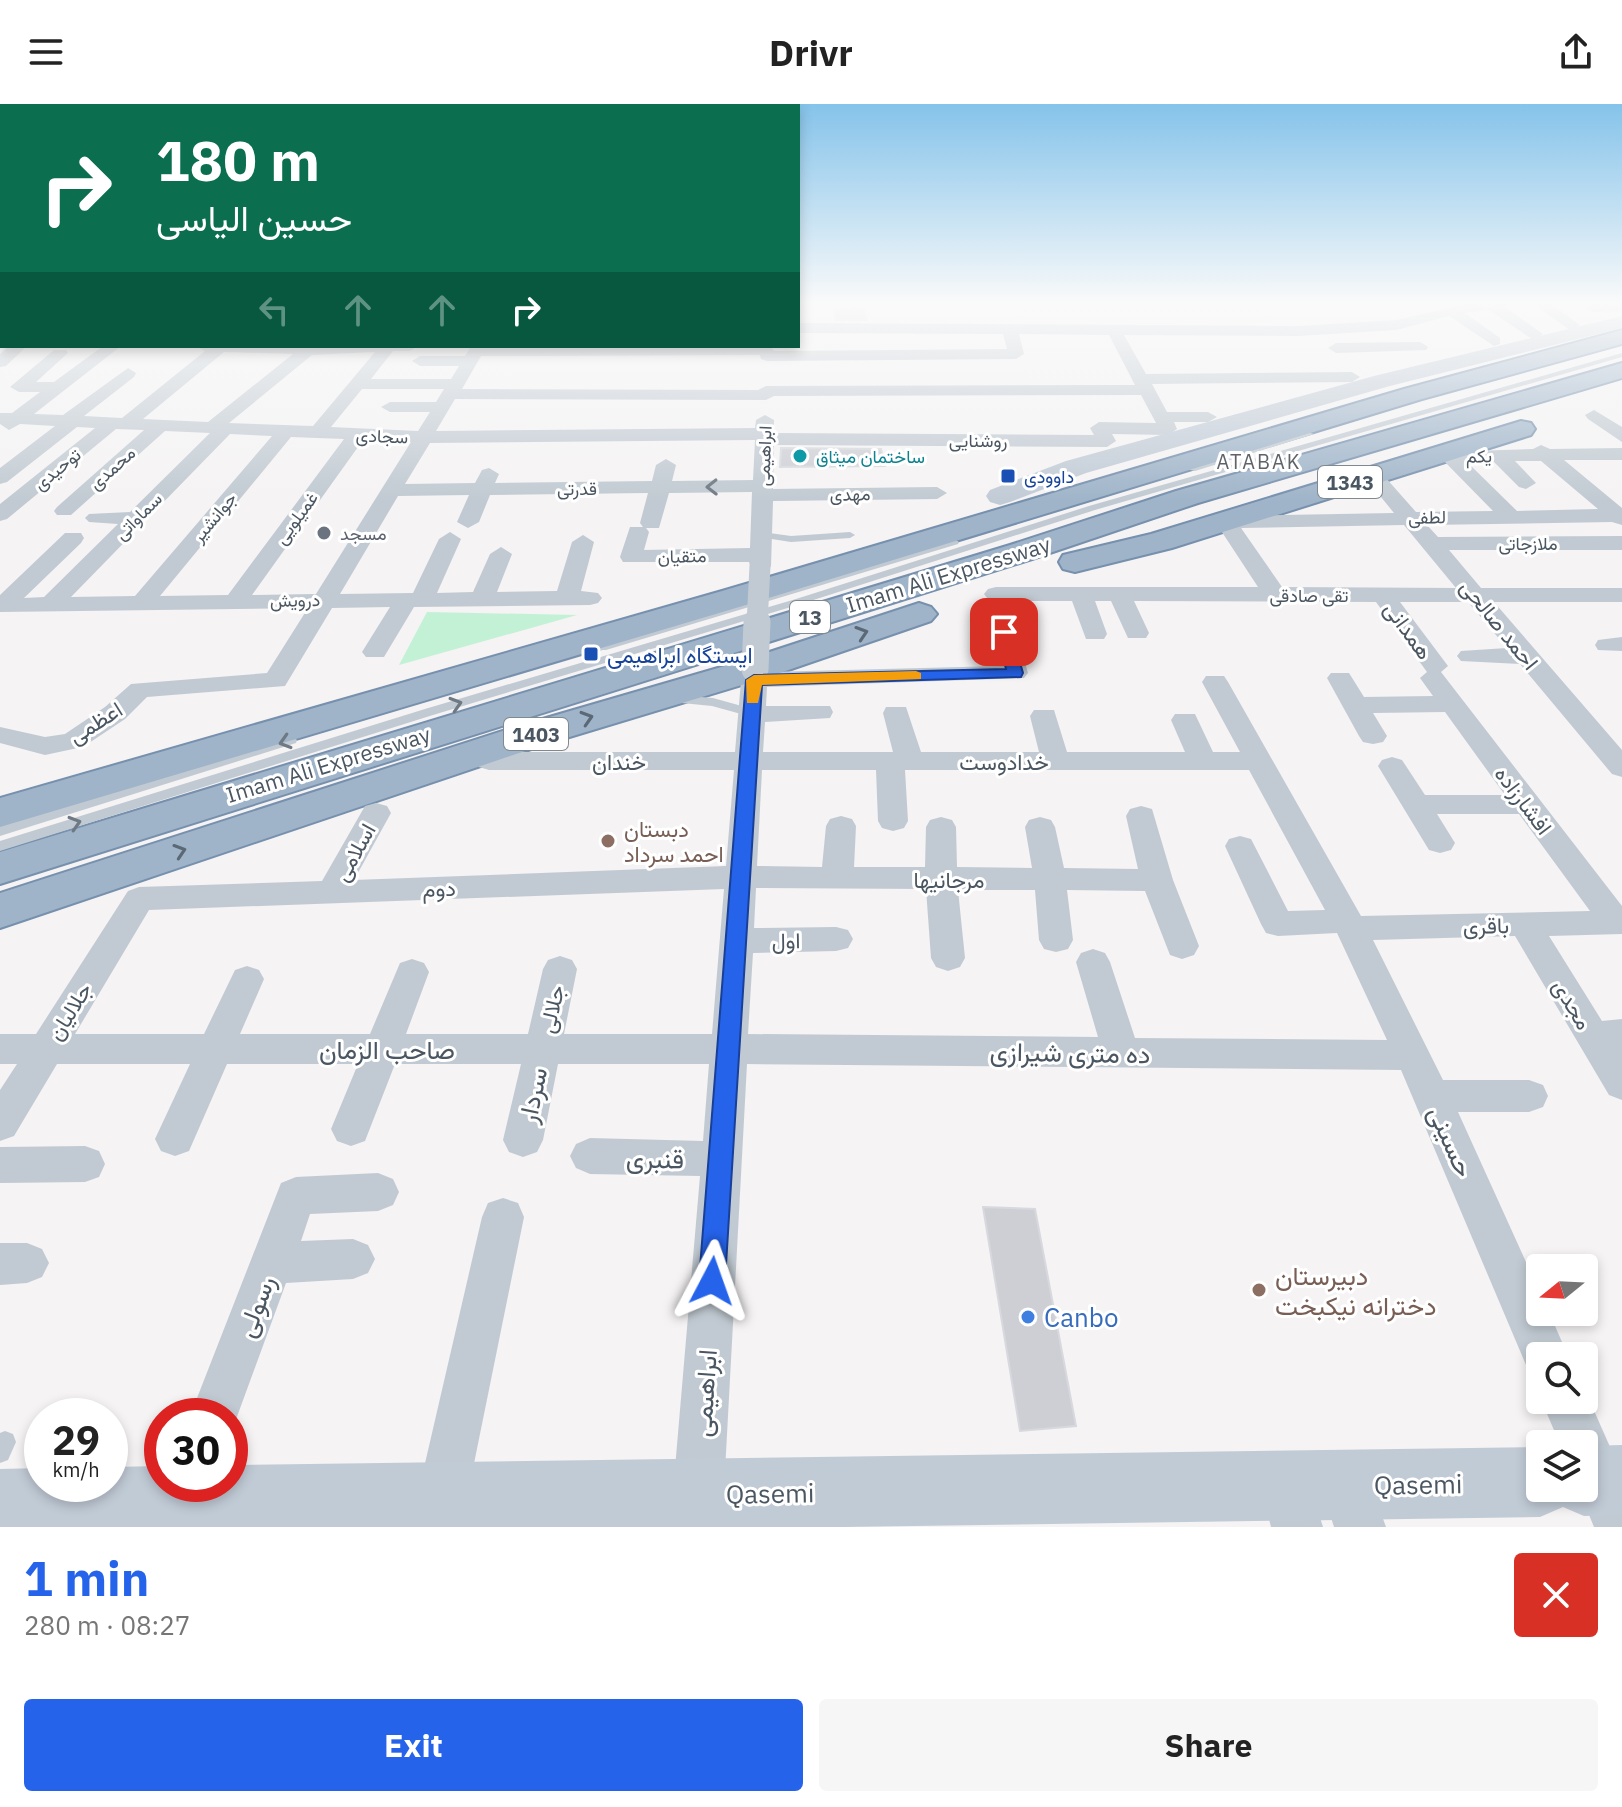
<!DOCTYPE html>
<meta charset="utf-8">
<style>
body{margin:0;font-family:"IBM Plex Sans",Vazirmatn,sans-serif;background:#f6f6f6;color:#222;height:100vh;display:flex;flex-direction:column;font-size:30px;white-space:nowrap}
*{box-sizing:border-box;margin:0}
p{font-size:26px;color:#767676}
.icon{flex:none;width:44px;height:44px;fill:none;stroke:currentColor;stroke-width:2;stroke-linecap:round;stroke-linejoin:round}
.map{position:relative;height:1423px;overflow:hidden}
.sheet{display:flex;flex-direction:column;background:#fff;flex:1}
.sheet>*{flex:none}
.banner{position:absolute;left:0px;top:0px;width:800px;height:244px;box-shadow:0 4px 12px #0003;background:#0b6e4f;color:#fff;overflow:hidden}
.needle{width:52px;rotate:252deg}
.fabs{position:absolute;left:1526px;top:1150px;display:grid;gap:16px}
.fabs a{display:grid;place-items:center;width:72px;height:72px;border-radius:8px;background:#fff;box-shadow:0 4px 12px #0003;font-size:40px}
.speed{position:absolute;left:24px;top:1294px;display:flex;gap:16px;font-size:40px;font-weight:700;text-align:center}
.speed>*{display:grid;place-content:center;width:104px;height:104px;border-radius:50%;background:#fff;box-shadow:0 4px 12px #0003;line-height:1}
.speed small{font-size:20px;font-weight:400}
.speed .limit{border:12px solid #d22;background:#fff;color:#111}
.pin{position:absolute;display:grid;place-items:center;width:68px;height:68px;color:#fff;margin:-34px;border-radius:16px;box-shadow:0 4px 12px #0006}
.me{position:absolute;width:88px;margin:-44px;rotate:4deg;stroke-linejoin:round;filter:drop-shadow(0 0 6px #0008)}
.turn{display:flex;align-items:center;gap:28px;height:168px;padding:0 24px;font-size:36px}
.turn .icon{width:104px;height:104px;stroke-width:2.5}
.turn b{display:block;font-size:56px;line-height:68px}
.lanes{display:flex;align-items:center;height:76px;padding:0 24px;background:#0003;justify-content:center;gap:40px;direction:ltr}
.lanes .off{opacity:.35}
.round{display:grid;place-items:center;flex:none;width:84px;height:84px;border-radius:8px;background:#f6f6f6}
.head{display:flex;align-items:center;justify-content:space-between;height:136px;padding:0 24px}
h1{font-size:48px;font-weight:700;line-height:60px;color:#2563eb}
.primary-button{display:flex;gap:16px;margin-top:auto;padding:16px 24px}
.primary-button a{flex:1;height:92px;border-radius:8px;background:#2563eb;color:#fff;font-size:32px;font-weight:700;line-height:92px;text-align:center}
.primary-button a+a{background:#f6f6f6;color:#222}
header{display:flex;justify-content:space-between;align-items:center;height:104px;padding:0 24px;background:#fff;font-size:36px;font-weight:700}
.map>svg:first-child{display:block}
.green{fill:#c3f1d5}
.building{fill:#cdcfd5;stroke:#d7d9de;stroke-width:2}
.lines{fill:none;stroke-linecap:round;stroke-linejoin:round}
.trunk-casing{stroke:#7690ad;stroke-width:4}
.service{fill:#c1cad2;fill-rule:evenodd}
.minor{fill:#c1cad2;fill-rule:evenodd}
.secondary{fill:#c1cbd6;fill-rule:evenodd}
.trunk{fill:#9fb4c9;fill-rule:evenodd}
.minor-bridge-far1{stroke:#c1cad2;stroke-width:21}
.minor-bridge{stroke:#c1cad2;stroke-width:27}
.oneway{stroke:#6e7983}
.oneway2{stroke:#5b6976}
.route{fill:#2563eb;stroke:#184099;stroke-width:2}
.slow{fill:#f59e0b}
.culture-dot{fill:#0f9aa8;stroke:#fff;stroke-width:3}
.transit-dot{fill:#1a4fb4;stroke:#fff;stroke-width:3}
.worship-dot{fill:#6b7280;stroke:#fff;stroke-width:3}
.education-dot{fill:#8d6e63;stroke:#fff;stroke-width:3}
.shop-dot{fill:#3f7fe0;stroke:#fff;stroke-width:3}
.labels{text-anchor:middle;dominant-baseline:central;stroke-width:6;stroke-linejoin:round;paint-order:stroke}
.far-street-label{font-size:18px;fill:#4a5661;stroke:#fff}
.far-culture-label{font-size:18px;fill:#0d838f;stroke:#fff;text-anchor:start}
.far-transit-label{font-size:18px;fill:#164399;stroke:#fff;text-anchor:start}
.far-worship-label{font-size:18px;fill:#5b616d;stroke:#fff;text-anchor:start}
.far-neighbourhood-label{font-size:20px;letter-spacing:2px;fill:#5f6368;stroke:#fff}
.shield{fill:#fff;stroke:#808990;stroke-width:2}
.shield-label{font-size:20px;font-weight:bold;fill:#4a5661}
.street-label{font-size:22px;fill:#4a5661;stroke:#fff}
.transit-label{font-size:22px;fill:#164399;stroke:#fff;text-anchor:start}
.education-label{font-size:22px;fill:#785e54;stroke:#fff;text-anchor:start}
.near-street-label{font-size:26px;fill:#4a5661;stroke:#fff}
.near-education-label{font-size:26px;fill:#785e54;stroke:#fff;text-anchor:start}
.near-shop-label{font-size:26px;fill:#366cbe;stroke:#fff;text-anchor:start}
</style>
<header><svg class="icon" aria-label="menu" viewBox="0 0 24 24"><path d="M4 6h16M4 12h16M4 18h16"/></svg>Drivr<svg class="icon" aria-label="share" viewBox="0 0 24 24"><path d="M12 15V3M7 8l5-5 5 5M5 13v7h14v-7"/></svg></header>
<div class="map">
<svg width="1622" height="1423" viewBox="0 0 1622 1423">
<rect width="100%" height="100%" fill="#f5f3f3"/>
<path class="green" d="M427,508L577,511L399,561Z"/>
<g class="building">
<path d="M864,204L867,216H836L834,205Z"/>
<path d="M781,344L881,345L885,362L780,363Z"/>
<path d="M983,1103L1035,1105L1076,1322L1020,1327Z"/>
</g>
<g class="lines">
<g class="trunk-casing">
<g id="trunk">
<path d="M1622,226V240L1422,295L746,501L0,723V694L722,487L1404,285Z"/>
<path d="M1622,259V274L1198,399L1032,455L0,780V748L1010,441L1176,387Z"/>
<path d="M1521,317L1531,319L1535,325L1531,331L1172,444L1075,468L1063,465L1059,458L1063,451L1151,430Z"/>
<path d="M919,499L931,503L937,510L931,517L768,573L543,641L0,824V789L515,623L742,557Z"/>
</g>
</g>
<g class="service">
<path d="M1622,249V253L1095,406L804,499L433,611L0,747V737L425,605L796,495L1089,402Z"/>
<path d="M1307,328L1314,330L1195,367L1187,365Z"/>
<path d="M762,428L791,432L850,428L855,431L850,434L791,438L758,433L757,431Z"/>
<path d="M954,435L959,438L958,440L606,546H598L596,544L598,542Z"/>
<path d="M676,591L713,594L756,606L758,609L752,613L712,602L672,598L670,595Z"/>
<path d="M291,632L297,636L296,639L0,732V722Z"/>
<path d="M5,1327L13,1330L16,1338L8,1356L0,1359V1329Z"/>
</g>
<g class="minor">
<path d="M1473,199H1509L1505,203L1543,230L1535,235L1529,233L1489,206L1465,209L1500,234V240L1494,242L1449,212L1396,226L1297,232L1124,231L1146,270L1352,268L1360,273L1352,278L1152,280L1167,308H1208L1217,313L1208,318H1174L1177,325L1168,331L1112,330L1116,337L1107,343L774,341L773,385L937,383L947,389L937,395L773,397L771,462L768,467H752L749,458H623L620,453L630,423H643L640,419L648,389L490,391L479,418L468,424L457,418L469,391L398,392L340,490L413,489L439,435L450,428L461,435L437,489L473,488L490,450L501,443L512,450L497,488L557,487L572,438L583,431L594,438L581,487L598,489L602,494L598,499L590,501L414,503L384,553H366L362,548L390,503L332,504L285,582L147,593L125,615L83,643L73,645L45,651L0,639V623L45,633L65,630L105,603L131,580L267,569L308,504L0,508V491L65,429H81L84,434L81,439L24,494L44,493L118,420L89,418L85,414L89,410L130,408L210,329L165,327L71,411H57L54,407L57,403L144,326L116,325L7,415L0,417V400L95,324L77,323L7,378L0,380V364L55,322L20,320L9,326L0,320V309H12L40,288H19L10,283L54,246H66L68,249L36,278H54L103,242H121L34,310L63,311L128,264L136,269L134,273L84,312L122,314L205,247L195,242H418L410,247H393L371,275H451L459,262H420L412,257L420,252H465L471,242H770L774,247L1007,245L1003,230L798,229V219L1297,222L1396,216ZM1019,230L1109,231L1135,281L766,282L758,286L462,285L481,252L760,251L761,255L767,257L1016,255L1024,250ZM224,248L293,250L208,318L143,315ZM375,248L313,322L229,319L312,251ZM362,285H444L436,298H390L381,303L390,308H430L418,327L331,323ZM1141,291L1156,319L1099,318L1090,324L1094,331L774,329V316L765,311L756,316L755,324L436,327L455,295L766,296L774,292ZM230,330L272,332L135,492L71,493ZM291,333L344,335L228,491L160,492ZM363,336L411,338L316,490L252,491ZM755,336L753,376L672,377L676,361L666,355L656,361L652,377L495,379L499,370L489,364L482,366L475,379L405,380L430,339ZM752,388L750,444L644,446L649,428L646,424H659L669,389Z"/>
<path d="M1532,199H1549L1580,221L1572,226L1567,224Z"/>
<path d="M1622,199V207L1593,208L1586,204L1593,200Z"/>
<rect x="0" y="213" width="2" height="10"/>
<path d="M1420,238L1428,243L1426,246L1336,249L1328,244L1336,239Z"/>
<path d="M9,242H27L6,262L0,263V250Z"/>
<path d="M1594,306L1622,323V338L1588,315L1585,311Z"/>
<path d="M1541,341L1550,345L1622,344V356H1564L1622,404V421L1612,418L1427,421L1438,433L1622,432V446H1449L1481,484H1622V498H1494L1622,646V673L1612,670L1520,560L1461,557L1457,552L1461,547L1507,544L1468,498H1400L1448,562L1441,568L1622,802V830L1549,832L1602,917L1622,915V996L1609,991L1515,832L1373,836L1443,976H1529L1543,981L1548,992L1543,1003L1529,1008H1458L1540,1189V1208H1549L1568,1252H1540V1273L1529,1268L1401,966L747,960L722,1423H670L700,1072L590,1070L576,1064L570,1052L576,1040L590,1034L703,1037L709,960H558L543,1036L537,1048L523,1053L509,1048L503,1036L521,960H395L365,1037L351,1042L337,1037L331,1025L358,960H227L189,1047L175,1052L161,1047L155,1035L190,960H57L14,1032L0,1037V986L17,960H0V930H36L128,787L139,783L322,777L365,702L376,699L387,702L391,709L354,776L726,762L734,666H489L479,663L475,657L479,651L489,648H735L742,565L746,560H764L768,568L1000,562L986,507L990,502H1006L1010,507L1028,569L1024,574L767,583L766,602H830L833,608L830,614L765,618L763,648H893L883,609L886,603H906L921,648H1039L1030,612L1034,606H1054L1067,648H1185L1171,616L1175,610H1195L1213,648H1240L1202,578L1206,572H1224L1228,578L1361,812L1590,807L1519,710H1437L1455,739L1451,746L1440,749L1429,746L1378,662L1382,656L1392,653L1402,656L1425,691H1505L1445,608L1373,609L1387,632L1383,638L1373,640L1363,638L1359,632L1327,574L1331,569H1349L1364,593L1433,592L1420,574L1427,568L1376,498L1134,497L1149,529L1146,534H1128L1111,497H1095L1107,530L1104,535H1086L1072,497H996L988,495L984,490L988,485L996,483H1258L1218,422L1221,417L1237,412L1394,409L1368,377L1378,371L1385,373L1416,408L1493,407L1443,356L1440,352L1443,348L1533,345ZM1493,357L1519,383L1526,385L1536,379L1515,357H1541L1598,405L1517,407L1467,358ZM1404,421L1456,484L1282,483L1241,424ZM762,666H876L878,717L882,724L893,727L904,724L908,717L905,666H1249L1325,806L1288,807L1251,735L1240,732L1229,735L1225,742L1261,820L1266,829L1278,832L1337,829L1387,936L1135,934L1110,858L1105,849L1093,845L1081,849L1076,858L1098,933L748,930L753,849L836,847L848,844L853,835L848,826L836,823L754,824L756,784L926,785L931,854L936,863L948,867L960,863L965,854L958,786H1035L1039,836L1044,845L1056,848L1068,845L1073,836L1067,786L1145,787L1170,851L1182,855L1194,851L1199,842L1173,776L1152,705L1141,702L1130,705L1126,712L1138,765L1064,764L1055,723L1051,716L1040,713L1029,716L1025,723L1032,764L957,763L956,723L952,716L941,713L930,716L926,723L925,763H854L856,722L852,715L841,712L830,715L826,722L822,763L757,762ZM724,785L712,930H564L577,865L572,856L560,852L548,856L543,865L528,930H406L429,868L424,859L412,855L400,859L370,930H240L264,875L259,866L247,862L235,866L204,930H75L149,806Z"/>
<path d="M1622,533V547L1598,546L1595,541L1598,536Z"/>
<path d="M85,1042L99,1047L105,1060L99,1073L85,1078L0,1079V1043Z"/>
<path d="M378,1069L393,1075L399,1088L393,1101L378,1107L310,1110L301,1137L353,1135L368,1141L375,1155L368,1169L353,1175L286,1179L231,1329L230,1312H190L281,1079L296,1073Z"/>
<path d="M503,1094L518,1099L524,1113L467,1394L460,1412L442,1419L424,1412L417,1394L482,1113L488,1099Z"/>
<path d="M0,1139H27L42,1145L49,1159L42,1173L27,1179L0,1181Z"/>
<path d="M1584,1284L1622,1370V1423H1594L1578,1384H1584V1340H1560L1541,1296H1584Z"/>
<path d="M1346,1356L1364,1363L1386,1423H1334L1321,1381L1328,1363Z"/>
<path d="M1286,1357L1304,1364L1323,1423H1271L1261,1382L1268,1364Z"/>
</g>
<g class="secondary">
<path d="M1622,212V224L1390,282L1086,369L1010,398L1000,401L990,398L986,392L990,386L1066,357L1374,272Z"/>
<path d="M1622,1341V1411L1584,1412L1563,1403L1540,1413L844,1423H0V1365L42,1364V1380H110V1363L162,1362V1380H230V1361L1540,1343V1384H1584V1342Z"/>
</g>
<use href="#trunk" class="trunk"/>
<path class="minor-bridge-far1" d="M757,520L760,462"/>
<path class="minor-bridge" d="M755,565L757,518"/>
</g>
<defs><path id="oneway-chevron" d="M-2-3.5L2.5 0L-2 3.5" fill="none" stroke-width="1.6" stroke-linecap="round" stroke-linejoin="round" transform="scale(2)"/></defs>
<g class="oneway">
<use href="#oneway-chevron" transform="translate(712 383) rotate(179)"/>
<use href="#oneway-chevron" transform="translate(456 600) rotate(-17)"/>
<use href="#oneway-chevron" transform="translate(285 638) rotate(163)"/>
<use href="#oneway-chevron" transform="translate(75 719) rotate(-17)"/>
</g>
<g class="oneway2">
<use href="#oneway-chevron" transform="translate(862 529) rotate(-18)"/>
<use href="#oneway-chevron" transform="translate(587 614) rotate(-17)"/>
<use href="#oneway-chevron" transform="translate(180 747) rotate(-18)"/>
</g>
<linearGradient id="sky" x2="0" y2="1"><stop stop-color="#85c3ea"/><stop offset="0.5" stop-color="#fafafa"/><stop offset="1" stop-color="#fafafa" stop-opacity="0"/></linearGradient>
<rect width="1622" height="398" fill="url(#sky)"/>
<path class="route" d="M1004,524L1011,528L1023,569L1021,573L762,581L725,1177L721,1186L712,1190L703,1186L699,1177L746,576L754,571L1006,565L997,528Z"/>
<path class="slow" d="M916,567L921,569V575L762,581L758,599H747L746,576L754,571Z"/>
<circle class="culture-dot" cx="800" cy="352" r="8"/>
<g class="transit-dot">
<rect x="1000" y="364" width="16" height="16" rx="4"/>
<rect x="583" y="542" width="16" height="16" rx="4"/>
</g>
<circle class="worship-dot" cx="324" cy="429" r="8"/>
<g class="education-dot">
<circle cx="608" cy="737" r="8"/>
<circle cx="1259" cy="1186" r="8"/>
</g>
<circle class="shop-dot" cx="1028" cy="1213" r="8"/>
<g class="labels">
<g class="far-street-label">
<text transform="translate(382 332) rotate(2)">سجادی</text>
<text x="978" y="336">روشنایی</text>
<text transform="translate(764 352) rotate(-88)">ابراهیمی</text>
<text transform="translate(1479 352) rotate(-1)">یکم</text>
<text transform="translate(112 364) rotate(-42)">محمدی</text>
<text transform="translate(57 365) rotate(-39)">توحیدی</text>
<text x="577" y="384">قدرتی</text>
<text transform="translate(850 390) rotate(-1)">مهدی</text>
<text transform="translate(138 412) rotate(-45)">سماواتی</text>
<text transform="translate(214 413) rotate(-50)">جوانشیر</text>
<text transform="translate(1427 413) rotate(-1)">لطفی</text>
<text transform="translate(296 414) rotate(-54)">غمیلویی</text>
<text x="1528" y="439">ملازجاتی</text>
<text transform="translate(682 452) rotate(-1)">متقیان</text>
<text x="1309" y="491">تقی صادقی</text>
<text transform="translate(295 496) rotate(-1)">درویش</text>
</g>
<g class="far-culture-label">
<text x="816" y="352">ساختمان میثاق</text>
</g>
<g class="far-transit-label">
<text x="1024" y="372">داوودی</text>
</g>
<g class="far-worship-label">
<text x="340" y="429">مسجد</text>
</g>
<g class="far-neighbourhood-label">
<text x="1259" y="357">ATABAK</text>
</g>
<g class="shield">
<rect x="1318" y="362" width="64" height="32" rx="6"/>
<rect x="790" y="497" width="40" height="32" rx="6"/>
<rect x="504" y="614" width="64" height="32" rx="6"/>
</g>
<g class="shield-label">
<text x="1350" y="378">1343</text>
<text x="810" y="513">13</text>
<text x="536" y="630">1403</text>
</g>
<g class="street-label">
<text transform="translate(948 470) rotate(-17)">Imam Ali Expressway</text>
<text transform="translate(1500 520) rotate(51)">احمد صالحی</text>
<text transform="translate(1409 526) rotate(54)">همدانی</text>
<text transform="translate(95 618) rotate(-32)">اعظمی</text>
<text x="619" y="657">خندان</text>
<text x="1004" y="657">خدادوست</text>
<text transform="translate(328 660) rotate(-17)">Imam Ali Expressway</text>
<text transform="translate(1524 696) rotate(53)">افشارزاده</text>
<text transform="translate(354 748) rotate(-61)">اسلامی</text>
<text x="949" y="775">مرجانیها</text>
<text transform="translate(439 784) rotate(-2)">دوم</text>
<text transform="translate(1486 821) rotate(-1)">باقری</text>
<text transform="translate(786 836) rotate(-1)">اول</text>
<text transform="translate(1573 900) rotate(59)">مجدی</text>
<text transform="translate(551 905) rotate(-77)">جلالی</text>
<text transform="translate(69 907) rotate(-58)">جلالیان</text>
</g>
<g class="transit-label">
<text x="607" y="550">ایستگاه ابراهیمی</text>
</g>
<g class="education-label">
<text x="624" y="724">دبستان<tspan x="624" dy="25">احمد سرداد</tspan></text>
</g>
<g class="near-street-label">
<text x="387" y="945">صاحب الزمان</text>
<text transform="translate(1070 948) rotate(1)">ده متری شیرازی</text>
<text transform="translate(532 991) rotate(-78)">سردار</text>
<text transform="translate(1452 1037) rotate(66)">حسینی</text>
<text transform="translate(655 1054) rotate(1)">قنبری</text>
<text transform="translate(255 1202) rotate(-69)">رسولی</text>
<text transform="translate(704 1289) rotate(-86)">ابراهیمی</text>
<text transform="translate(1418 1380) rotate(-1)">Qasemi</text>
<text transform="translate(770 1389) rotate(-1)">Qasemi</text>
</g>
<g class="near-education-label">
<text x="1275" y="1171">دبیرستان<tspan x="1275" dy="30">دخترانه نیکبخت</tspan></text>
</g>
<g class="near-shop-label">
<text x="1044" y="1213">Canbo</text>
</g>
</g>
</svg>
<div class="fabs">
<a><svg class="needle" viewBox="-14 -14 28 28"><path d="M0-13l5 13h-10z" fill="#e53935"/><path d="M0 13l5-13h-10z" fill="#767676"/></svg></a>
<a><svg class="icon" aria-label="search" viewBox="0 0 24 24"><circle cx="10" cy="10" r="6"/><path d="M15 15l6 6"/></svg></a>
<a><svg class="icon" aria-label="layers" viewBox="0 0 24 24"><path d="M12 4l9 5-9 5-9-5zM3 14l9 5 9-5"/></svg></a>
</div>
<div class="speed"><div>29<small>km/h</small></div><div class="limit">30</div></div>
<div class="pin" style="left:1004px;top:528px;background:#d93025"><svg class="icon" aria-label="arrive" viewBox="0 0 24 24"><path d="M6 21V4h12l-3 4 3 4H6"/></svg></div>
<svg class="me" style="left:712px;top:1177px" viewBox="-20 -20 40 40"><path d="M0-17L14 15 0 8-14 15z" fill="#2563eb" stroke="#fff" stroke-width="4"/></svg>
<div class="banner">
<div class="turn"><svg class="icon" aria-label="right" viewBox="0 0 24 24"><path d="M7 20v-9h11M14 6l5 5-5 5"/></svg><div><b>180 m</b>حسین الیاسی</div></div>
<div class="lanes"><svg class="icon off" aria-label="left" viewBox="0 0 24 24"><path d="M17 20v-9H6M10 6l-5 5 5 5"/></svg><svg class="icon off" aria-label="ahead" viewBox="0 0 24 24"><path d="M12 20V5M6 11l6-6 6 6"/></svg><svg class="icon off" aria-label="ahead" viewBox="0 0 24 24"><path d="M12 20V5M6 11l6-6 6 6"/></svg><svg class="icon" aria-label="right" viewBox="0 0 24 24"><path d="M7 20v-9h11M14 6l5 5-5 5"/></svg></div>
</div>
</div>
<section class="sheet">
<div class="head"><div><h1>1 min</h1><p>280 m · 08:27</p></div><a class="round" style="background:#d93025;color:#fff"><svg class="icon" aria-label="close" viewBox="0 0 24 24"><path d="M6 6l12 12M18 6L6 18"/></svg></a></div>
<div class="primary-button"><a>Exit</a><a>Share</a></div>
</section>
